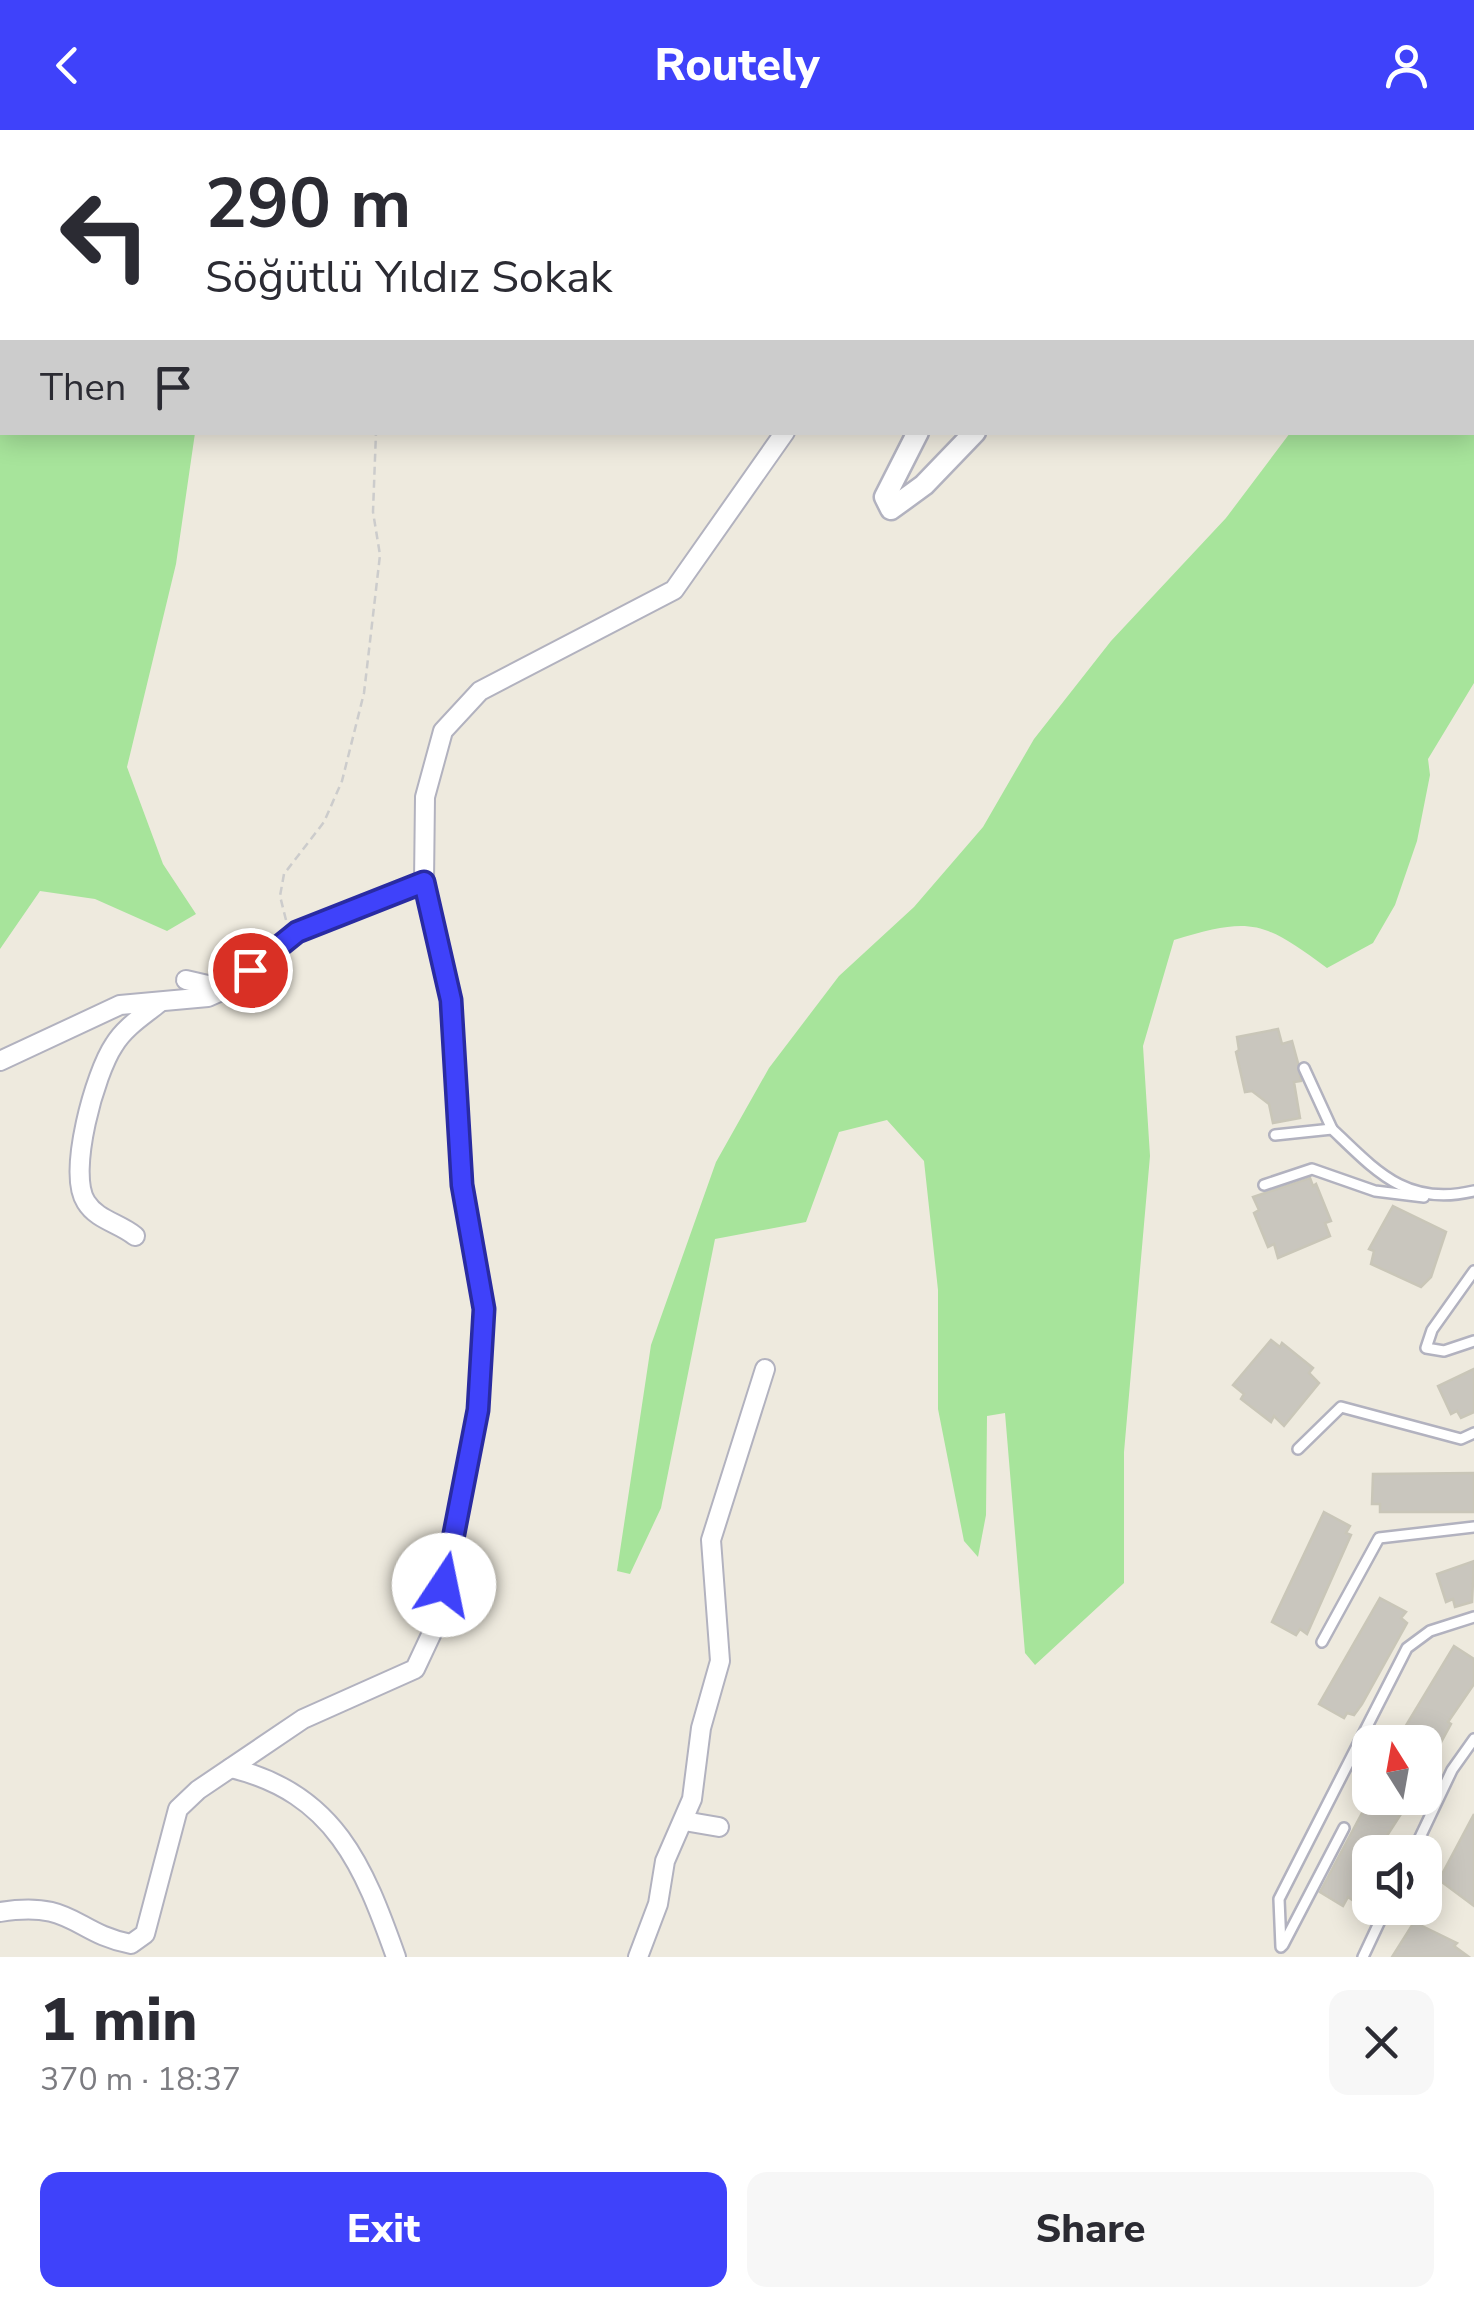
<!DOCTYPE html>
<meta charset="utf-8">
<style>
body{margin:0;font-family:"Nunito Sans",sans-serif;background:#f7f7f7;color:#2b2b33;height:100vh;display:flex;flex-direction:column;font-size:38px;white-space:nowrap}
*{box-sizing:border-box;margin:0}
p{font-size:32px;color:#7c7c81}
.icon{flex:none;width:55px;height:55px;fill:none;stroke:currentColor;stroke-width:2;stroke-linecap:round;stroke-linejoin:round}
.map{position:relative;height:1827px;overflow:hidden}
.side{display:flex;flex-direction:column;background:#fff;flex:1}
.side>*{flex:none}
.guide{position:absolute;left:0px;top:0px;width:1475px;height:305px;box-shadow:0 5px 25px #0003;background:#fff;color:#2b2b33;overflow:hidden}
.needle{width:65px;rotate:349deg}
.fabs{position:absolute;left:1352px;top:1595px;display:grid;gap:20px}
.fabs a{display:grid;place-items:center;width:90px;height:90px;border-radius:20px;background:#fff;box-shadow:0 5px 25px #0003;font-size:50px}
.pin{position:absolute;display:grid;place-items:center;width:85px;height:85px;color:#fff;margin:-42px;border:5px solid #fff;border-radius:50%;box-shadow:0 2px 10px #0007}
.me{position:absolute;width:110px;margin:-55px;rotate:11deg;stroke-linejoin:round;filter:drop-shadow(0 0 8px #0008)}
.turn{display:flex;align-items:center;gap:35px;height:210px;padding:0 40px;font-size:45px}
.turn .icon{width:130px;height:130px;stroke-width:2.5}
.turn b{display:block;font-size:70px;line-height:85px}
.then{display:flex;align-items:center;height:95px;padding:0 40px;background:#0003;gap:20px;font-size:38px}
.round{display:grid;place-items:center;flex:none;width:105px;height:105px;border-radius:20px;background:#f7f7f7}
.summary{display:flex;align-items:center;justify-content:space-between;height:170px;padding:0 40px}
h1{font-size:60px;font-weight:800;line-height:75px}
.action{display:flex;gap:20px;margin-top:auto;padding:20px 40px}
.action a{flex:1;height:115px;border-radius:20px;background:#3f42fa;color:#fff;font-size:40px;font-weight:800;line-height:115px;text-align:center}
.action a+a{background:#f7f7f7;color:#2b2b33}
header{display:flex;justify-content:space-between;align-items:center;height:130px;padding:0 40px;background:#3f42fa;color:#fff;font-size:45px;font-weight:800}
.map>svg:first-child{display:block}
.green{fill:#a7e49b}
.building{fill:#c9c6be;stroke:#c9c6b8;stroke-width:2.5}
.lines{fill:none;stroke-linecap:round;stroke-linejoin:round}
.service-casing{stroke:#b2b2bf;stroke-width:14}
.minor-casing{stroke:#b2b2bf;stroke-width:22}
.tertiary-casing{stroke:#b2b2bf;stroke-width:25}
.path{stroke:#ccc;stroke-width:2.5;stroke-dasharray:8 5;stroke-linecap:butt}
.service{stroke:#fff;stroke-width:9}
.minor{stroke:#fff;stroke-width:18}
.tertiary{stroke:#fff;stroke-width:20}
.route-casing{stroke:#292ba2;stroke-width:25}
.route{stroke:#3f42fa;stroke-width:18}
</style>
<header><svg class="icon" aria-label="back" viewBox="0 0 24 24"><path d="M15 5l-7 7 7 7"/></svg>Routely<svg class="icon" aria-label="person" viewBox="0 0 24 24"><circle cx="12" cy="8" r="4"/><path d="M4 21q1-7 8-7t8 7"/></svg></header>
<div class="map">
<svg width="1474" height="1827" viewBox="0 0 1474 1827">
<rect width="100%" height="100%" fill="#eeeade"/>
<g class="green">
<path d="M0,0L218,2H2V302L195,303L176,434L127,637L163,734L196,784L167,801L95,769L40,761L0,819Z"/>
<path d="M1428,0H1474V553L1428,629L1430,645L1417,711L1395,775L1373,813L1327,838C1262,790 1251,787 1174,810L1143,916L1150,1026L1124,1322V1453L1035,1535L1025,1523L1005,1283L987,1286L986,1385L978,1427L964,1411L938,1279V1160L924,1031L887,990L839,1002L806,1092L715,1109L661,1378L630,1444L617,1441L651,1215L716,1032L769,938L839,846L914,777L983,697L1034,609L1111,511L1226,388L1290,303L1472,302V2H1409Z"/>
</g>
<g class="building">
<path d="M1278,899L1282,914L1292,911L1298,933L1301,951L1294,952L1300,988L1273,993L1269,974L1252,961L1245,962L1236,922L1239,920L1237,907Z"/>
<path d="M1310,1048L1313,1056L1316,1054L1331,1091L1325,1093L1330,1106L1278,1128L1274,1114L1268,1117L1254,1083L1259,1080L1253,1067Z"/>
<path d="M1393,1076L1446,1102L1431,1147L1421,1157L1371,1134L1374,1121L1369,1119Z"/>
<path d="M1271,1210L1280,1217L1282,1213L1313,1238L1309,1243L1319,1253L1284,1296L1274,1286L1271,1292L1241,1269L1244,1264L1233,1255Z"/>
<path d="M1474,1239V1282L1461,1288L1457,1281L1451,1284L1438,1256Z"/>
<path d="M1474,1343V1382H1380V1374H1372L1373,1344Z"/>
<path d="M1324,1382L1350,1396L1346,1403L1351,1405L1307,1504L1300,1499L1296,1505L1272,1492Z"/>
<path d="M1474,1431L1472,1472L1455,1477L1453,1469L1446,1472L1437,1444Z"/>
<path d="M1380,1468L1406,1482L1401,1488L1407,1493L1362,1574L1354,1585L1347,1583L1344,1588L1319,1574Z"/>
<path d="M1454,1516L1474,1529V1554L1448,1592L1451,1594L1425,1642V1612H1396Z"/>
<path d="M1370,1668H1406L1398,1678L1403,1681L1381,1715L1370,1708V1740L1360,1756L1363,1758L1355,1772L1348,1767L1343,1776L1320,1762Z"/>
<path d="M1474,1684V1776L1439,1750Z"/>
<path d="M1414,1792L1457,1813L1454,1816L1469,1827H1392Z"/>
</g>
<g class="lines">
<g class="service-casing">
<g id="service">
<path d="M1304,938L1332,999"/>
<path d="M1275,1005L1332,999C1377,1042 1407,1077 1474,1061"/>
<path d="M1264,1055L1312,1039L1375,1061L1424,1067"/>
<path d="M1474,1141L1432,1200L1426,1218L1444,1221L1474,1211"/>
<path d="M1298,1319L1341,1277L1461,1309L1474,1303"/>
<path d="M1322,1512L1379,1408L1474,1397"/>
<path d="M1413,1722L1452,1640L1474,1609"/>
<path d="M1283,1815L1344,1698"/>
<path d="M1281,1817L1279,1769L1407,1518L1430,1501L1474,1487"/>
<path d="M1363,1827L1386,1778"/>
</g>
</g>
<g class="minor-casing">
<g id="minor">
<path d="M186,850L225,859"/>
<path d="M0,931L120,875L208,867L226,859L297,802L424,752"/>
<path d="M135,1106C119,1093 97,1090 86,1072C67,1043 95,943 114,915C125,897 143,886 159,873"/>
<path d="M231,1638C335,1663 364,1737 396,1827"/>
<path d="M684,1691L719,1697"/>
<path d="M0,1782C73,1770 74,1803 131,1814L145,1804L178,1679L198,1660L303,1589L415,1539L438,1490L478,1280L484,1179L463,1055L451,870L424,752L425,667L443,601L480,561L674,460L785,302"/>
<path d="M638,1827L658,1774L665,1731L692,1669L701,1598L720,1531L711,1410L765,1239"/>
</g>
</g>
<g class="tertiary-casing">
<g id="tertiary">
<path d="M1148,2V0"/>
<path d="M918,302L885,367L891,379L924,355L975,302"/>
</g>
</g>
<g class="path">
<path d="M1025,0L1033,2"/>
<path d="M1332,0L1333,2"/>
<path d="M1472,170L1474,169"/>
<path d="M286,790L280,766L284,744L324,692L342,651L364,563L380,425L373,382L376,302"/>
</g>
<use href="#service" class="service"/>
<use href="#minor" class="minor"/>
<use href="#tertiary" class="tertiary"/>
</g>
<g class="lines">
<g class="route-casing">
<path id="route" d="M250,840L297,802L424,752L451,870L462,1055L484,1179L478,1280L444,1455"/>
</g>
<use href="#route" class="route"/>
</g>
</svg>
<div class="fabs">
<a><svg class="needle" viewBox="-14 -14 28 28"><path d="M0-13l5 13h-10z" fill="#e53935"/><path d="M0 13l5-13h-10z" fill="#7c7c81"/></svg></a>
<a><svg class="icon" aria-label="sound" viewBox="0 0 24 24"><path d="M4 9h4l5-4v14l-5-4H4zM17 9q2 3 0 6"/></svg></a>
</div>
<div class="pin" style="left:250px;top:840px;background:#d93025"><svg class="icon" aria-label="arrive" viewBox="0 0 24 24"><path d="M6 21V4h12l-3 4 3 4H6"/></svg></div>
<svg class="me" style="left:444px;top:1455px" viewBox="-20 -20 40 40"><circle r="19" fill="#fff"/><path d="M0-13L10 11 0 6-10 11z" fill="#3f42fa"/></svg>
<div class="guide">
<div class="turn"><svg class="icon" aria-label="left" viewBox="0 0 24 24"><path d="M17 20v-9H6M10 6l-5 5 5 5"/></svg><div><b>290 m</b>Söğütlü Yıldız Sokak</div></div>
<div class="then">Then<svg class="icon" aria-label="arrive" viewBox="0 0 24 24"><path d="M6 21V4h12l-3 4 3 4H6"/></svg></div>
</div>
</div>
<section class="side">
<div class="summary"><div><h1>1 min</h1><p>370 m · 18:37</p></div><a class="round"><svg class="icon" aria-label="close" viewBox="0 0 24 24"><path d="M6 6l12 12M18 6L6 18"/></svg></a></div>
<div class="action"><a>Exit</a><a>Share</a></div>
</section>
